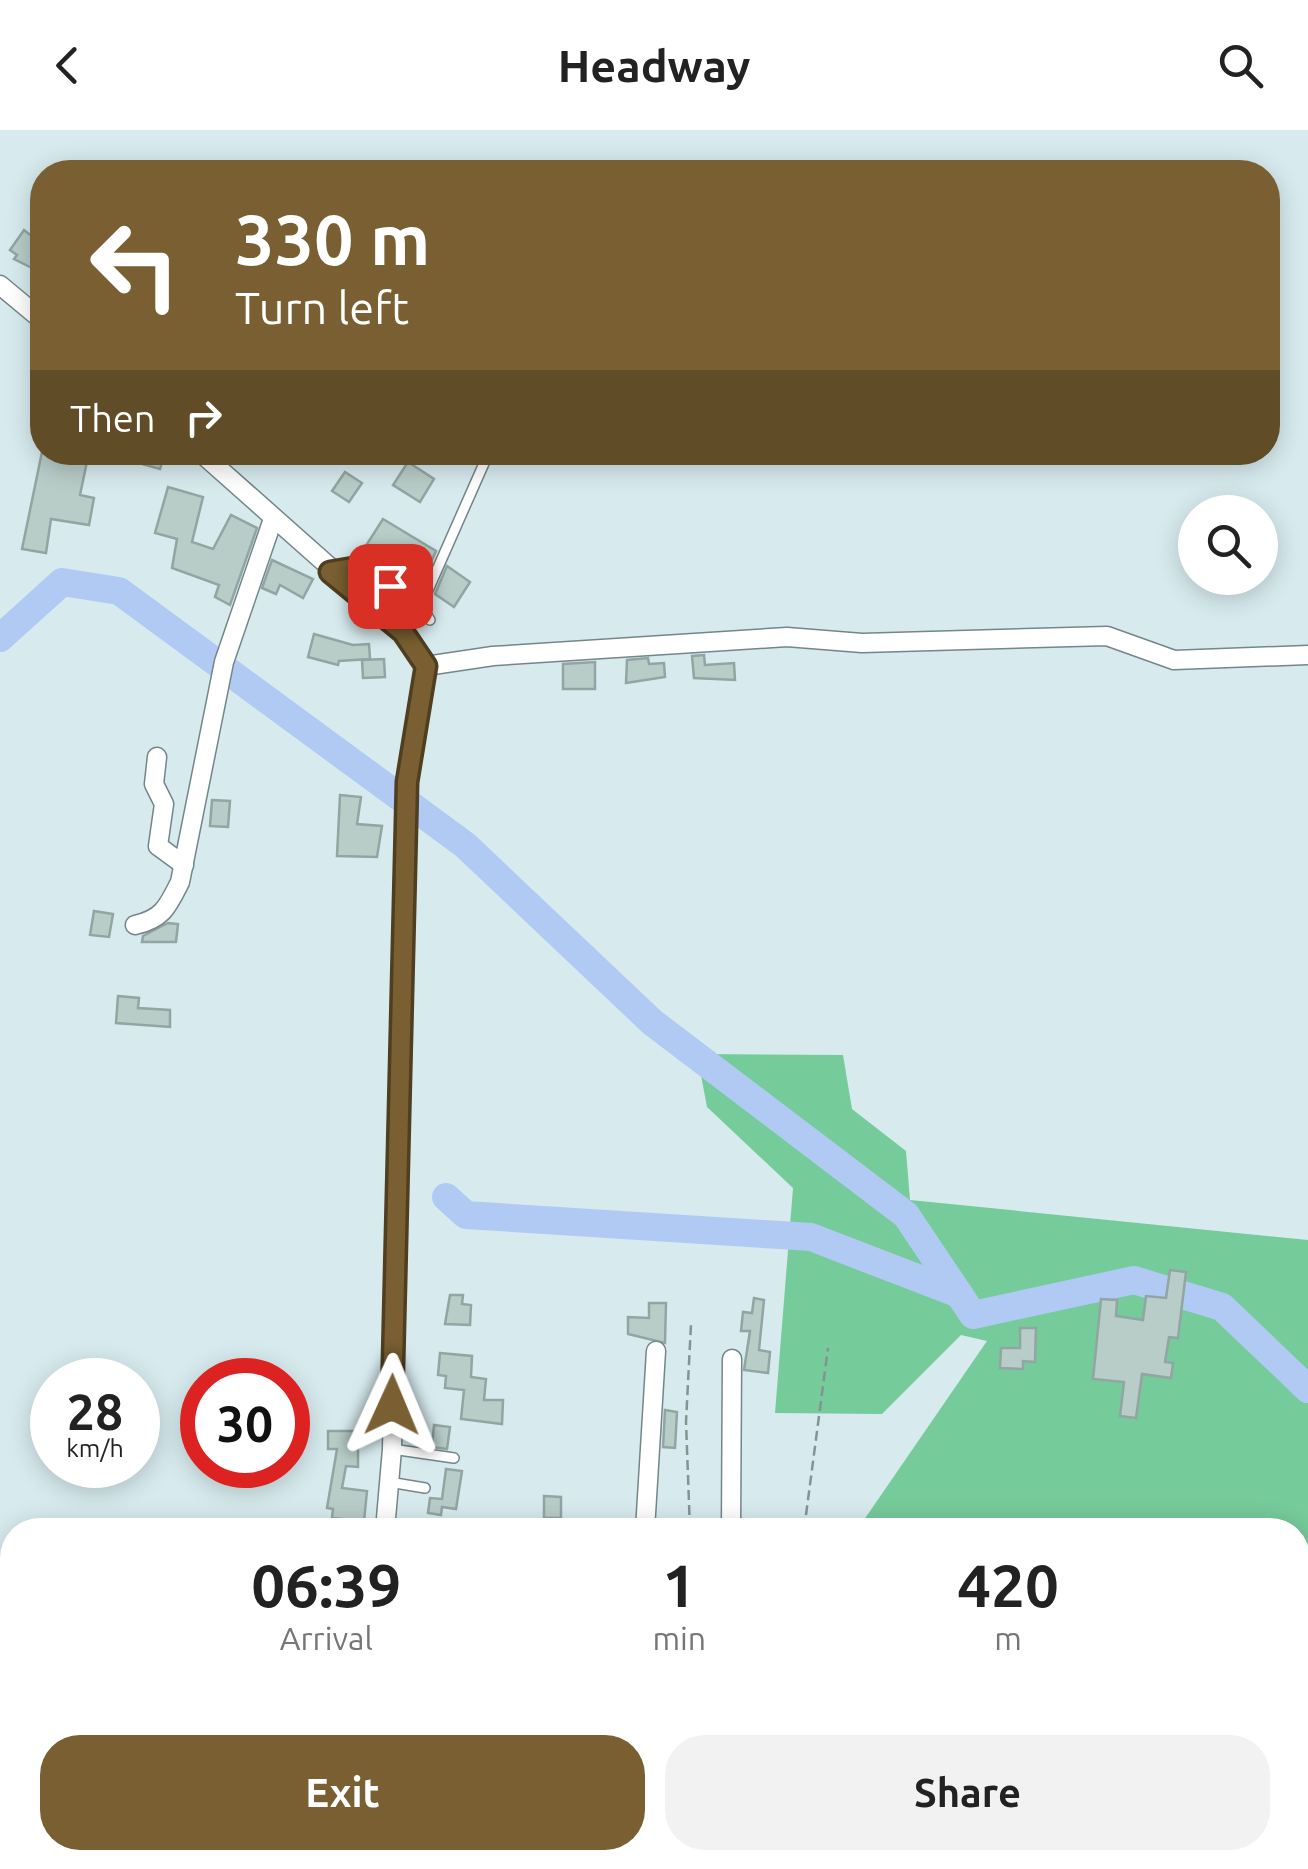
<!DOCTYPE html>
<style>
body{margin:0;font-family:Ubuntu,sans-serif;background:#f2f2f2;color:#222;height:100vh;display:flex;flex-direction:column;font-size:38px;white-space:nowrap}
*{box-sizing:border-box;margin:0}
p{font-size:32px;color:#767676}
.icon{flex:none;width:55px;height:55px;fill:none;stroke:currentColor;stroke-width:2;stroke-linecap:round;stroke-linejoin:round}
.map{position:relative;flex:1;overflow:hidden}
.details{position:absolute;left:0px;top:1388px;width:1310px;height:352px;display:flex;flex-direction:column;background:#fff;border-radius:40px 40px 0 0;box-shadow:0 5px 25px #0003}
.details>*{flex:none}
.banner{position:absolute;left:30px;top:30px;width:1250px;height:305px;border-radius:40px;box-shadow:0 5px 25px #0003;background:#795f31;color:#fff;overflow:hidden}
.tools{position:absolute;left:1178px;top:365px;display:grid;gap:20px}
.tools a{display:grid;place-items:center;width:100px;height:100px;border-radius:50%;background:#fff;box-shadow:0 5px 25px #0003;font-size:50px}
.speed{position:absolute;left:30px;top:1228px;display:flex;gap:20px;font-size:50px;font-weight:700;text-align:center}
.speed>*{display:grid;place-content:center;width:130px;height:130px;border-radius:50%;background:#fff;box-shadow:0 5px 25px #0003;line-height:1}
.speed small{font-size:25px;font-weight:400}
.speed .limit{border:15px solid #d22;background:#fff;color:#111}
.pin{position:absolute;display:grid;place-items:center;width:85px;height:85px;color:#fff;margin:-42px;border-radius:20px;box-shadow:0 5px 15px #0006}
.me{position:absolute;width:110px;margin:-55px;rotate:1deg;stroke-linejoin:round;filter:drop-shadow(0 0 8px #0008)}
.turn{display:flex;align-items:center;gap:35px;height:210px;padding:0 40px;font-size:45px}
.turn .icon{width:130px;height:130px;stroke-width:2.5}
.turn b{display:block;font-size:70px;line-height:85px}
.then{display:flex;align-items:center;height:95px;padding:0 40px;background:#0003;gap:20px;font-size:38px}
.eta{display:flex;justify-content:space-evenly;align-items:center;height:170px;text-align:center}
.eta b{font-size:60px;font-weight:700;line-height:70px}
.action{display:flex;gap:20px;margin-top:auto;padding:20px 40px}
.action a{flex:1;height:115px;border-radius:40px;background:#795f31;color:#fff;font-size:40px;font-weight:700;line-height:115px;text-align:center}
.action a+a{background:#f2f2f2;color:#222}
header{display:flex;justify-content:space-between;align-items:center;height:130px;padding:0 40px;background:#fff;font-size:45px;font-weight:700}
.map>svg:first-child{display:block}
.forest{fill:#76cb9b}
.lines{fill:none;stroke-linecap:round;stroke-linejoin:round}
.river{stroke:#b0caf3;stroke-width:28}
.building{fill:#b8ccc8;stroke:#92a5a2;stroke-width:2.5}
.service-casing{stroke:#738689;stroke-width:12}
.minor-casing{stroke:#738689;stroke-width:21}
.tertiary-casing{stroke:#738689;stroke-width:26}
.path{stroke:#859395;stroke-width:2.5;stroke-dasharray:10 5;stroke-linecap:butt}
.service{stroke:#fff;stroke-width:9}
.minor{stroke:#fff;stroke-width:18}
.tertiary{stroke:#fff;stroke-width:22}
.route-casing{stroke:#4f3e20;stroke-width:25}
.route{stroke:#795f31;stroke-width:18}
</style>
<header><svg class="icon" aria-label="back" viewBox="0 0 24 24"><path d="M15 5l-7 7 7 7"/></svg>Headway<svg class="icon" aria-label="search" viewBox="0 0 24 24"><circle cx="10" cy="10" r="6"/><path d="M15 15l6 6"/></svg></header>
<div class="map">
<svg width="1308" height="1739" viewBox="0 0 1308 1739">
<rect width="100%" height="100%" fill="#d7ebee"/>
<path class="forest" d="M697,924L843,925L852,979L906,1021L910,1070L1308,1110V1739H1239L1187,1728H1298V1400H857L987,1211L961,1205L882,1284L775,1283L793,1058L707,977Z"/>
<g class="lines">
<g class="river">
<path d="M0,508L62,452L119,461L465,715L652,892L906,1085L973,1185L1134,1150L1222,1177L1308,1259"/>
<path d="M446,1067L466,1085L811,1107L959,1164"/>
</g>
</g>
<g class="building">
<path d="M24,100L42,114V131L36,140L14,129L17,125L10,120Z"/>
<path d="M42,322H89L80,365L94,368L89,395L51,389L46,423L22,419Z"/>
<path d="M117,322H165L160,339L117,327Z"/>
<path d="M408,332L434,349L420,372L393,355Z"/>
<path d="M345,342L362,353L349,372L332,361Z"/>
<path d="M168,357L203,367L192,412L213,419L231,385L257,398L230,475L215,467L219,455L172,438L177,409L155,403Z"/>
<path d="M383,389L436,421L421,455L360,425Z"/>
<path d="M272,430L313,449L303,468L280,455L276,464L262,458Z"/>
<path d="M447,436L470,452L454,477L435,464Z"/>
<path d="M314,504L353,515L369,514L370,529L339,531L338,535L308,527Z"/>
<path d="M704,525L705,535L734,533L735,550L694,548L692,526Z"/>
<path d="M648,528L649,534L664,533L665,547L626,553L627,530Z"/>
<path d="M384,529L385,547L363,548L362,530Z"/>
<path d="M595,532V559H563V534Z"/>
<path d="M340,665L361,667L357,694L382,696L377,727L337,726Z"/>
<path d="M212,670L230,671L228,697L210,696Z"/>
<path d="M94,781L113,784L109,807L90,805Z"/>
<path d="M168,793L178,794L176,812H142L143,806Z"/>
<path d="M118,866L139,868L138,878L170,880V897L116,893Z"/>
<path d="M1170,1140L1186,1142L1178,1208L1169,1207L1165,1232L1173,1233L1171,1248L1142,1244L1136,1288L1120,1286L1124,1252L1093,1249L1101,1169L1117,1170L1116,1186L1143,1190L1146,1166L1166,1168Z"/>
<path d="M450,1165H463L462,1174L471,1175L470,1195L445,1194Z"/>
<path d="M754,1168L764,1170L759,1220L770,1222L768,1243L744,1240L750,1201H741L743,1182L752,1183Z"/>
<path d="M649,1173H666L665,1213L628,1204V1187L649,1188Z"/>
<path d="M1020,1198H1036L1035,1232L1023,1231V1239L1000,1238L1001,1218H1020Z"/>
<path d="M440,1223L472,1226L471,1247L486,1249L484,1270H503L502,1294L461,1289L464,1260L445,1258L446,1246L438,1245Z"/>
<path d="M665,1280L677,1282L675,1318L663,1317Z"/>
<path d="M434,1295L450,1297L447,1319L432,1317Z"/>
<path d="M328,1301H358V1337L346,1336L342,1358L367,1361L364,1391L332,1388L333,1379L327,1378L337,1319H328Z"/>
<path d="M446,1339L462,1341L456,1379L442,1377L441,1385L428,1383L430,1368L442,1369Z"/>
<path d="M544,1366L561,1367V1388H544Z"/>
<rect x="24" y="1728" width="32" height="11"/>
<path d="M337,1728L338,1739H302V1730Z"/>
</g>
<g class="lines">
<g class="service-casing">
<g id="service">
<path d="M338,442L360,437L421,476L430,490"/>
<path d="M421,476L489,322"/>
<path d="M392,1319L454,1328"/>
<path d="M389,1352L425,1358"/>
</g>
</g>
<g class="minor-casing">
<g id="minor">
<path d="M0,155L42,190"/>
<path d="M200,322L403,502L426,536L407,652L392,1319L385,1400"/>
<path d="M426,536L493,526L787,507L862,513L1107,506L1174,530L1308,525"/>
<path d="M157,627L154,654L164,674L158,716L184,735"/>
<path d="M135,795C163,789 168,776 180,752L224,532L273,389"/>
<path d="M645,1400L656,1221"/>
<path d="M731,1400L732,1229"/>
<path d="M0,1543L7,1739"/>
<path d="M350,1728L351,1739"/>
<path d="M455,1728L456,1739"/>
<path d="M771,1728L773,1739"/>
<path d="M1183,1728L1236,1739"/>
</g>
</g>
<g class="tertiary-casing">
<g id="tertiary">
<path d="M0,1543H12"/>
<path d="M585,1728L588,1739"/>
</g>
</g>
<g class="path">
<path d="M690,1400L686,1292L691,1194"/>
<path d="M804,1400L828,1218"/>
</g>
<use href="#service" class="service"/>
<use href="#minor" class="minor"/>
<use href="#tertiary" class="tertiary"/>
</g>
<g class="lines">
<g class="route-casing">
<path id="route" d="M390,456L360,437L330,442L403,502L426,536L407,652L392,1275"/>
</g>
<use href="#route" class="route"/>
</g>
</svg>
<div class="tools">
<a><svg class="icon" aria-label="search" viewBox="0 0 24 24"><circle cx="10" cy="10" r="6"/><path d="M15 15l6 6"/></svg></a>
</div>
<div class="speed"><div>28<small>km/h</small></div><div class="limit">30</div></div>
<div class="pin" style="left:390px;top:456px;background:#d93025"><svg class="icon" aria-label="arrive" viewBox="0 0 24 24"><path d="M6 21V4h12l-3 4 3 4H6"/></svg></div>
<svg class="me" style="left:392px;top:1275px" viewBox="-20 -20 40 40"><path d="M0-17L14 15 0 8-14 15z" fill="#795f31" stroke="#fff" stroke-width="4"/></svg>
<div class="banner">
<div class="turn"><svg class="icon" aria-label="left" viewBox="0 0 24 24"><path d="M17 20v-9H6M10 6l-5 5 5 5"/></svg><div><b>330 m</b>Turn left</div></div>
<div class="then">Then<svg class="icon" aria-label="right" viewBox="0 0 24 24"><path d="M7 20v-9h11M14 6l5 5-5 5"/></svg></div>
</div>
<section class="details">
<div class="eta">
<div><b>06:39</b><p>Arrival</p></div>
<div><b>1</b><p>min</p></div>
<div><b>420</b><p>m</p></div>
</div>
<div class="action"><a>Exit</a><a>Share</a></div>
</section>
</div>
